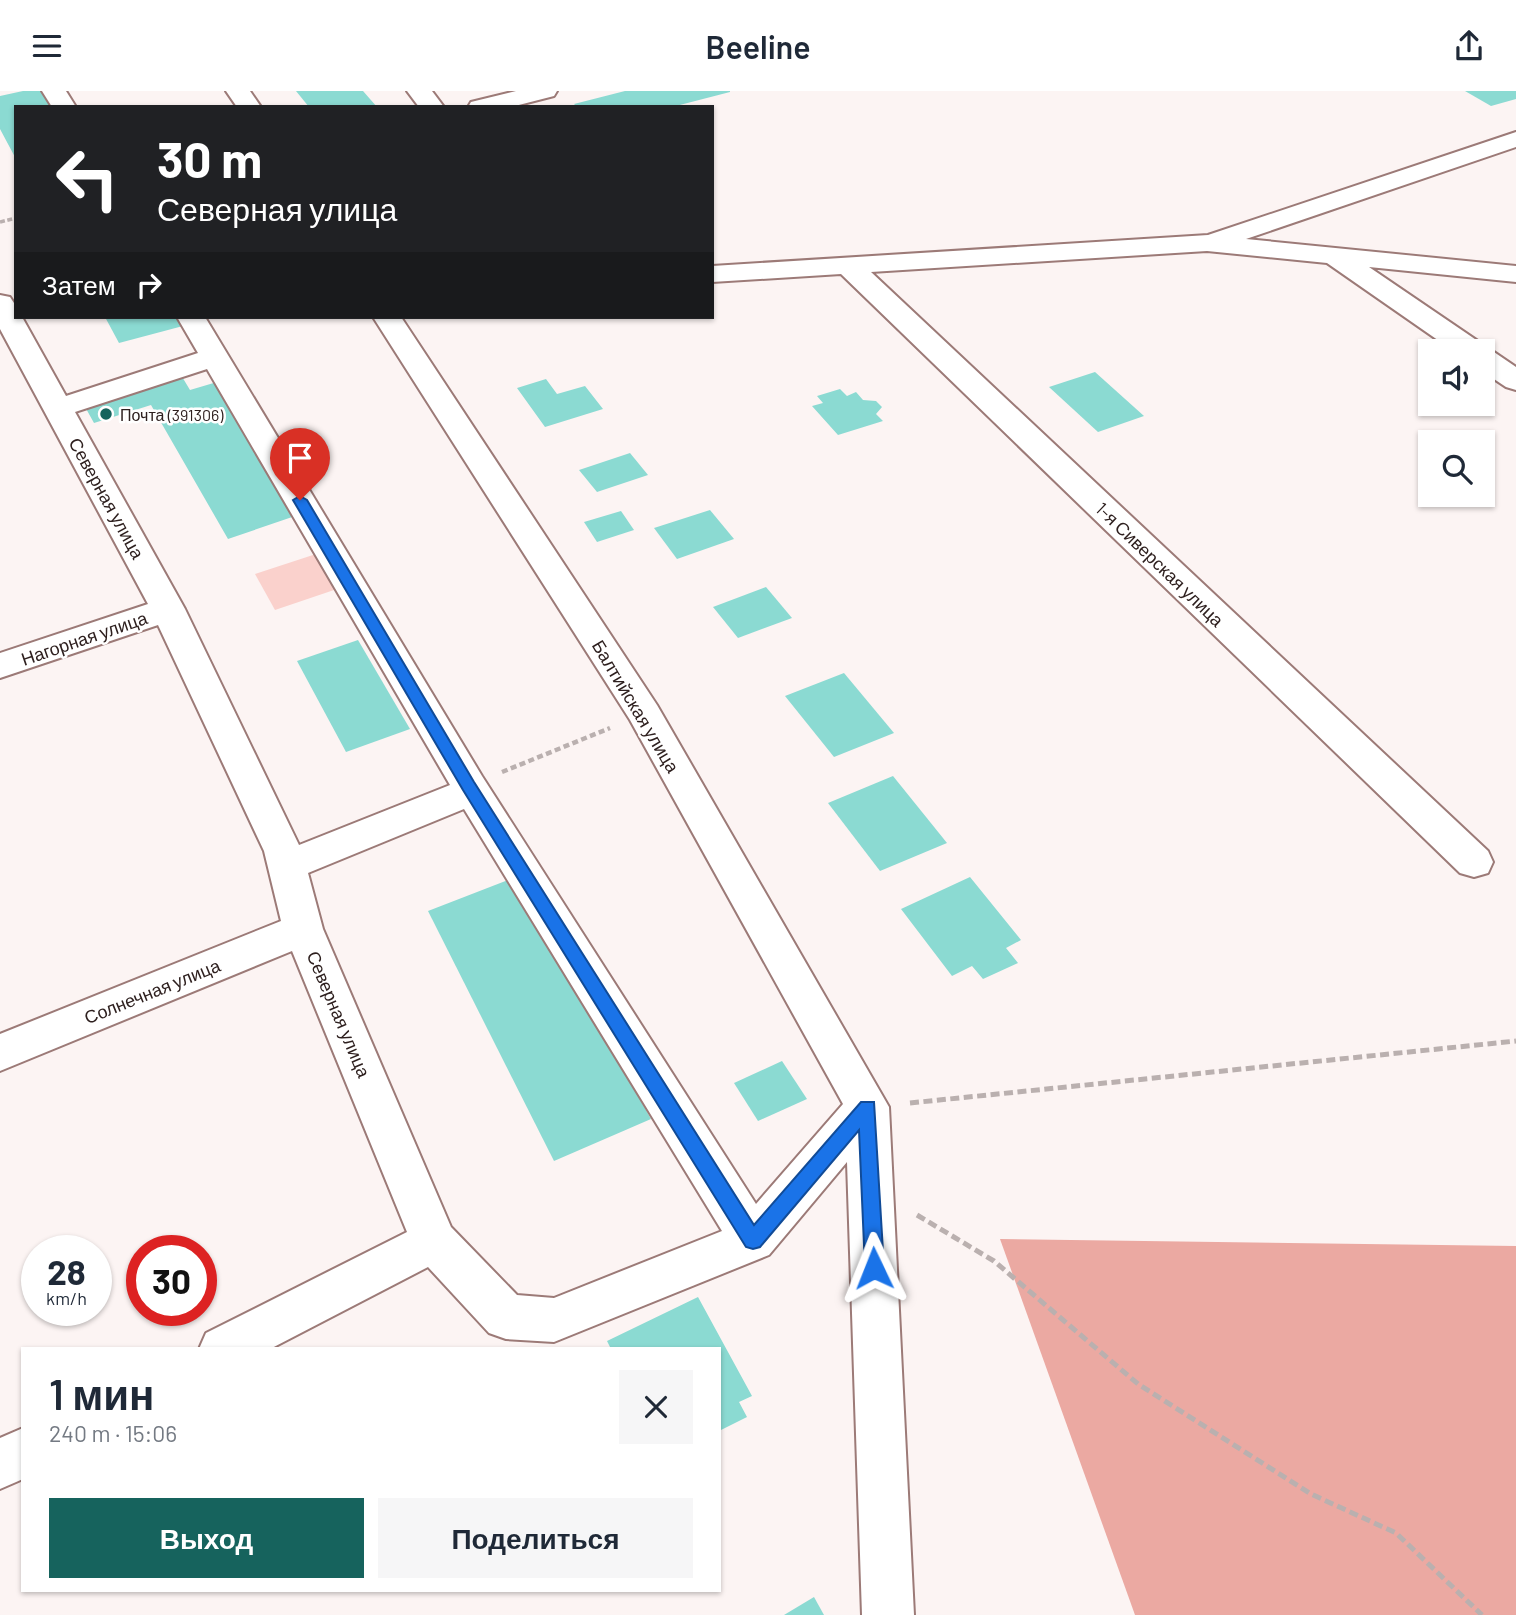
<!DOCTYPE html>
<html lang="ru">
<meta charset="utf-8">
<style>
body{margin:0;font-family:Barlow,sans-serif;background:#f6f6f7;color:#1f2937;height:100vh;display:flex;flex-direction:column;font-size:26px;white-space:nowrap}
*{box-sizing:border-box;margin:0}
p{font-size:23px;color:#747a83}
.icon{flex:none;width:38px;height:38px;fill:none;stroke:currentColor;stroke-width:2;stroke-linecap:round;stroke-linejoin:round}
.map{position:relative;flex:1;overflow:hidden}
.sheet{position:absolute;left:21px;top:1256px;width:700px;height:245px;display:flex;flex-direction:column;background:#fff;border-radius:0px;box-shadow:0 2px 5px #0004}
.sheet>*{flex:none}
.hud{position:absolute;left:14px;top:14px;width:700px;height:214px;border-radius:0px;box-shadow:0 2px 5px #0004;background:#202124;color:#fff;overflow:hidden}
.fabs{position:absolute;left:1418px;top:248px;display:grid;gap:14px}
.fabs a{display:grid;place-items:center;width:77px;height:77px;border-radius:0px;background:#fff;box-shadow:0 2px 5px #0004;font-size:35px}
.speed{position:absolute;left:21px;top:1144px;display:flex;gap:14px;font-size:35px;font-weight:700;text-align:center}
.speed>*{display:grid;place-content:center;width:91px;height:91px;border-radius:50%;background:#fff;box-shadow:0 2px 5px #0004;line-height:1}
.speed small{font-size:18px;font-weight:400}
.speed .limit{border:10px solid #d22;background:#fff;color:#111}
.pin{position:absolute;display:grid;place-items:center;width:60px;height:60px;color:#fff;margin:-72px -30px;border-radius:50% 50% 50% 0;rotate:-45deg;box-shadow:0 0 7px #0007}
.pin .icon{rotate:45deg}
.me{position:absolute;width:77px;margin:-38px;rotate:358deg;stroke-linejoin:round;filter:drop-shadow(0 0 5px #0008)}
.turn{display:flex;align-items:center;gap:24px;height:147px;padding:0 28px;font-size:32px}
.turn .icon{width:91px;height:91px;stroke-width:2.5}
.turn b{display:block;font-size:49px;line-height:60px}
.then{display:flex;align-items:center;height:66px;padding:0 28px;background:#0003;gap:14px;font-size:26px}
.round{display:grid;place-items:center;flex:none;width:74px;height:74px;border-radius:0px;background:#f6f6f7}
.summary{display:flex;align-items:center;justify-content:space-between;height:119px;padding:0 28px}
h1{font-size:42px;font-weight:600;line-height:52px}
.button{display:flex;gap:14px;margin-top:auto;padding:14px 28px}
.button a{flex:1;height:80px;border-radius:0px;background:#16635d;color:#fff;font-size:28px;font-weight:600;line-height:80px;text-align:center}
.button a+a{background:#f6f6f7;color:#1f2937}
header{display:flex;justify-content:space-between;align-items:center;height:91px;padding:0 28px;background:#fff;font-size:32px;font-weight:600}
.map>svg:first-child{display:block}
.green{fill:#fad1cc}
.forest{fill:#eba9a2}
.building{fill:#8bdad2}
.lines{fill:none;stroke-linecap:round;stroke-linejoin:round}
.minor-casing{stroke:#9c7a77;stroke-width:4}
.path-far2{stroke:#bab0af;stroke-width:3.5;stroke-dasharray:5 2.5;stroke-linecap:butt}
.path-far1{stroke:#bab0af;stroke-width:4.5;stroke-dasharray:6 3.5;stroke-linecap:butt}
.path{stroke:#bab0af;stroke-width:5;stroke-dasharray:9 4.5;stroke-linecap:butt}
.minor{fill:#fff;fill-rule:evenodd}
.route{fill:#1a73e8;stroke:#114b97;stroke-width:2}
.poi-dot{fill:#16635d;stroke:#fff;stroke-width:2.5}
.labels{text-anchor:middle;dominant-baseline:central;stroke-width:5;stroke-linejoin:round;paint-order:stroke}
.far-poi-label{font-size:16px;fill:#2e201f;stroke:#fff;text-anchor:start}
.street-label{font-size:18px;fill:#2e201f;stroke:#fff}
</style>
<header><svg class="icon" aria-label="menu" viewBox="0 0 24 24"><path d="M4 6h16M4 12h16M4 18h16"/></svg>Beeline<svg class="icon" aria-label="share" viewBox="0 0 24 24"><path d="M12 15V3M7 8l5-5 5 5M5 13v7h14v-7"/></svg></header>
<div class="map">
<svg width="1516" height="1524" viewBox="0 0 1516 1524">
<rect width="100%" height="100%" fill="#fcf4f3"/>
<path class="green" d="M316,463L337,498L275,519L255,483Z"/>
<path class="forest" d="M1000,1148L1516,1155V1524H1135Z"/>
<g class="building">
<path d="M23,0H41L51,16H16V68L0,38V5Z"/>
<path d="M296,0H363L377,16H309Z"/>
<path d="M625,0H730V1L672,16H577L574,13Z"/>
<path d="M1465,0H1516V8L1491,15Z"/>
<path d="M105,226H178L183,235L119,252Z"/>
<path d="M1095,281L1144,325L1098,341L1049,296Z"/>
<path d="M181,284L190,299L217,291L301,423L228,448L151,314L94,332L84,314Z"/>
<path d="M546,288L557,303L585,295L603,318L545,336L517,297Z"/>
<path d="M840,298L847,305L856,301L863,309L876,310L882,316L876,323L883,330L838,344L812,315L823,312L817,305Z"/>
<path d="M630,362L648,384L597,401L579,379Z"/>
<path d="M710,419L734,448L677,468L654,437Z"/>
<path d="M621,420L634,439L597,451L584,431Z"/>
<path d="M766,496L792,527L738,547L713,516Z"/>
<path d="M358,549L410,638L346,661L297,570Z"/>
<path d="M844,582L894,642L834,666L785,605Z"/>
<path d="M893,685L947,752L880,780L828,712Z"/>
<path d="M516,786L651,1028L554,1070L428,820Z"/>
<path d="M970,786L1021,849L1006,857L1018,872L983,888L972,875L952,885L901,818Z"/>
<path d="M782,970L807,1008L758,1030L734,992Z"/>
<path d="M698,1206L752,1305L739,1311L747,1326L719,1340V1258H611L607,1250Z"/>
<path d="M814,1506L824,1524H784Z"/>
</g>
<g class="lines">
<g class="minor-casing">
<g id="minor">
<path d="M42,0H66L76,16H52Z"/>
<path d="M226,0H250L261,16H237Z"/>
<path d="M407,0H432L444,16H419Z"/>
<path d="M516,0H557L554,5L511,16H468L471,11Z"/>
<path d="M1516,41V56L1246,148L1516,175V191L1369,176L1516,276V299L1506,296L1482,280V261H1455L1327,172L1207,160L871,181L1488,760L1493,771L1488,782L1474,786L1460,782L841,183L712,191V175L1208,144Z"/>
<path d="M0,204L10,206L16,215V226H22L66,305L198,262L177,226H205L482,685L756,1113L843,1013L630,629L373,226H401L657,614L889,1016L914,1524H862L847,1071L769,1164L554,1251L506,1248L489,1242L428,1176L270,1258H199L206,1242L407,1141L292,860L0,980V943L281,830L264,760L158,534L0,587V562L148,513L0,238ZM207,278L450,694L299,754L185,518L75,321ZM464,718L722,1140L554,1207L517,1204L451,1136L323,838L308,782Z"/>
<path d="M23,1337V1388L0,1398V1347Z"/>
</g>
</g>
<path class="path-far2" d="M0,131L16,127"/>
<path class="path-far1" d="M502,681L610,637"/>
<g class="path">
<path d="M910,1012L1516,950"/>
<path d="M917,1124L994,1170L1138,1293L1311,1403L1396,1442L1482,1524"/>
</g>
<use href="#minor" class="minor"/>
</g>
<path class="route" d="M300,405L307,409L474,691L754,1134L861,1011H874L884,1177L881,1183L874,1186L867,1183L865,1177L859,1039L760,1156L753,1158L746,1156L463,699L293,409Z"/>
<circle class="poi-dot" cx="106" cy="323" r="7"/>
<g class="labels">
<g class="far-poi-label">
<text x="120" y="323">Почта (391306)</text>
</g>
<g class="street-label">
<text transform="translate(107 407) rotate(61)">Северная улица</text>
<text transform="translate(1160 473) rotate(44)">1-я Сиверская улица</text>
<text transform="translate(84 547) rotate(-19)">Нагорная улица</text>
<text transform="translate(636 615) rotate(59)">Балтийская улица</text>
<text transform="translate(152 900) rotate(-22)">Солнечная улица</text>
<text transform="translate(339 923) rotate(67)">Северная улица</text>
</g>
</g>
</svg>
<div class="fabs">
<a><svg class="icon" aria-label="sound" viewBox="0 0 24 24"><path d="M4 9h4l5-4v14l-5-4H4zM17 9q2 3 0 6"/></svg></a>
<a><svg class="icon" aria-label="search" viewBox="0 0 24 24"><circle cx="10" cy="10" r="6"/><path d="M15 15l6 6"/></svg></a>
</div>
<div class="speed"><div>28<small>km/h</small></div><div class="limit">30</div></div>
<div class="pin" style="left:300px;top:409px;background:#d93025"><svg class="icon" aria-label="arrive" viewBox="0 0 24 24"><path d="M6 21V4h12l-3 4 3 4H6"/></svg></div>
<svg class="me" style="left:874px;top:1177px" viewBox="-20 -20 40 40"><path d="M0-17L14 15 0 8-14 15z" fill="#1a73e8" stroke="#fff" stroke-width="4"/></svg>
<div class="hud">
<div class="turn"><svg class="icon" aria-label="left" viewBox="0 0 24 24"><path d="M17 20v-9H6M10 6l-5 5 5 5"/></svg><div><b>30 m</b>Северная улица</div></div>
<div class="then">Затем<svg class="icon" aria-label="right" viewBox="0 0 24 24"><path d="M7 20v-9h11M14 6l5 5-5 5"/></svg></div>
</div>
<section class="sheet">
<div class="summary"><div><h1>1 мин</h1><p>240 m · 15:06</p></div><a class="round"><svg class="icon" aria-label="close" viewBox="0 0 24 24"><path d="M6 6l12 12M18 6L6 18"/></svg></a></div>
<div class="button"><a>Выход</a><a>Поделиться</a></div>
</section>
</div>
